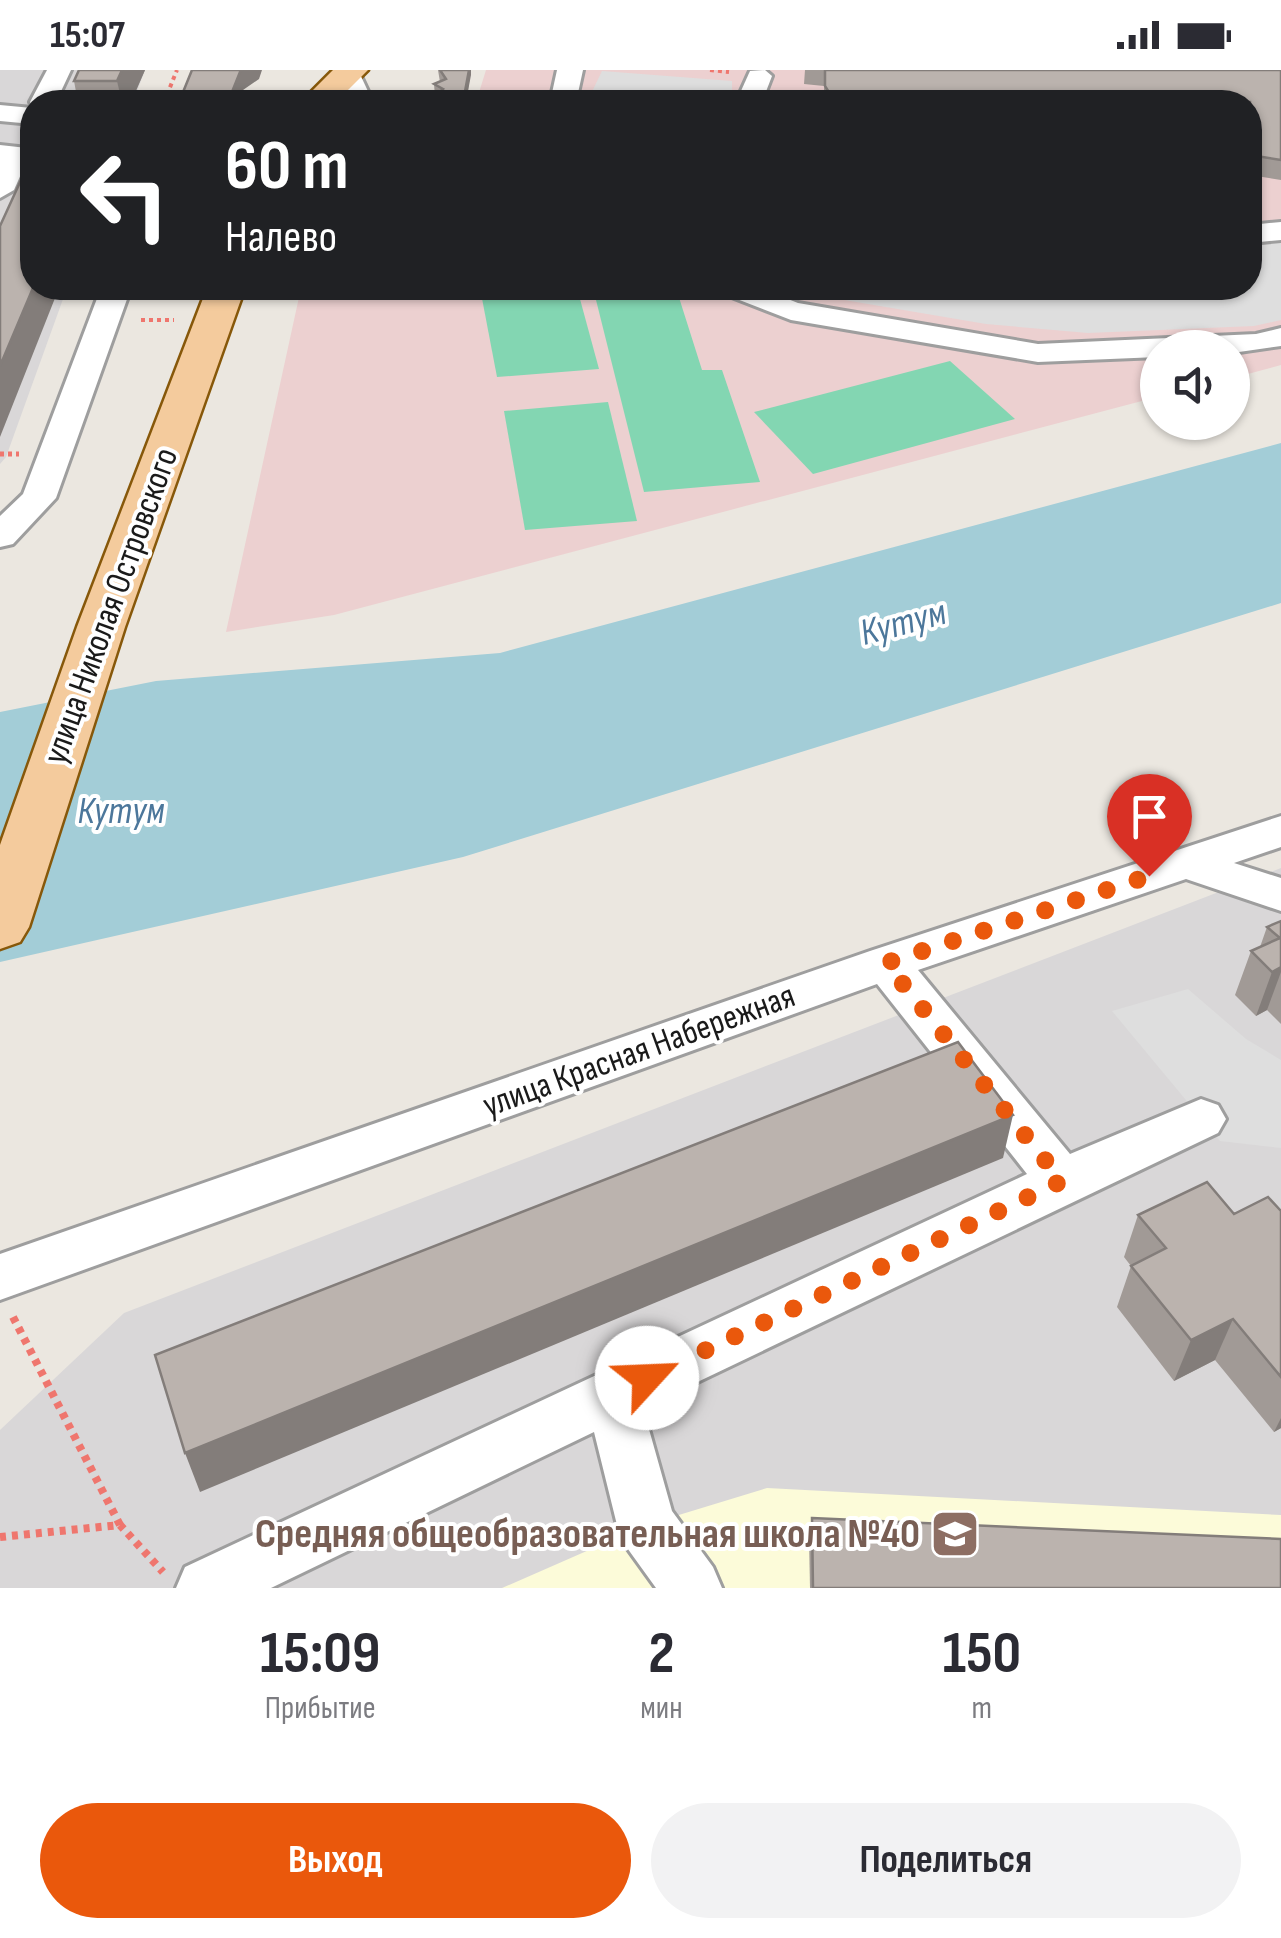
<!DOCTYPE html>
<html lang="ru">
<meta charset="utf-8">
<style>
body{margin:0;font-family:"Sofia Sans Condensed",sans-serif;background:#f2f2f3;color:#2b2b33;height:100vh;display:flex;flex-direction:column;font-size:38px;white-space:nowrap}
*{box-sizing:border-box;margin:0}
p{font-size:32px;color:#7c7c81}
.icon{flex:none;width:55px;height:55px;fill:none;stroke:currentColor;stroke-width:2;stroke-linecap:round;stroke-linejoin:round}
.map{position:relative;height:1518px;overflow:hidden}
.drawer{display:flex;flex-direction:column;background:#fff;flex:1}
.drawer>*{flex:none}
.top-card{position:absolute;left:20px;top:20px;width:1242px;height:210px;border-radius:40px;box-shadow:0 2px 8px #0004;background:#202124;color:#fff;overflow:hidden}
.fabs{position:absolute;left:1140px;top:260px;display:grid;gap:20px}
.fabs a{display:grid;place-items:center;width:110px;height:110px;border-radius:50%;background:#fff;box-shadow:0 2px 8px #0004;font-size:50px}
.pin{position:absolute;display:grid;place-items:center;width:85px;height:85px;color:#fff;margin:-102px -42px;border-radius:50% 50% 50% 0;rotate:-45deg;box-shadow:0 0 10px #0007}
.pin .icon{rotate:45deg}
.me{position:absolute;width:110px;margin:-55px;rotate:65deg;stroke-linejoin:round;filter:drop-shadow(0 0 8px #0008)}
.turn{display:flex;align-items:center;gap:35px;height:210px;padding:0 40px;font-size:45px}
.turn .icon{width:130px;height:130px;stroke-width:2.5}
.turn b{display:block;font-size:70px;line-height:85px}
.eta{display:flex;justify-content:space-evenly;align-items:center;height:170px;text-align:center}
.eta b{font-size:60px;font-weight:700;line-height:70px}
.action{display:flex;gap:20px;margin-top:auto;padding:20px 40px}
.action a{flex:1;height:115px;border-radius:60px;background:#ea580c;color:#fff;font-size:40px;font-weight:700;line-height:115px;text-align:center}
.action a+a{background:#f2f2f3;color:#2b2b33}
.status{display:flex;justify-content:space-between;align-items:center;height:70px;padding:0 50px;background:#fff;direction:ltr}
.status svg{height:28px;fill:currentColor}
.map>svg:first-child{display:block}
.residential{fill:#d9d7d8}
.commercial{fill:#ecd0d0}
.education{fill:#fcfbd9}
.pitch{fill:#83d6b2}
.parking{fill:#dedede}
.water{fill:#a3cdd7}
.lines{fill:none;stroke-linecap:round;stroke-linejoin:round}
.minor-casing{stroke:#9e9e9e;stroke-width:6}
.major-casing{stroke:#87580a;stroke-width:5}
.path-far2{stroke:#ef766e;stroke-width:4;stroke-dasharray:4 4;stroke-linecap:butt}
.path-far1{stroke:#ef766e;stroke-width:5;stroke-dasharray:4 4;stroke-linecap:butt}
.path{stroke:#ef766e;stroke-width:8;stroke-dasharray:6 6;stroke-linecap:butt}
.minor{fill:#fff;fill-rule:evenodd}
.major{fill:#f4cb9d;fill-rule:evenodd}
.wall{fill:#a19a96}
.shaded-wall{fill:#837d7a}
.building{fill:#bbb3ae;stroke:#837d7a;stroke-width:2.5}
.route{stroke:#ea580c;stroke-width:18;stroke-dasharray:0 32.4}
.labels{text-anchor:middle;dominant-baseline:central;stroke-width:8;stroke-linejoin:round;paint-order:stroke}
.street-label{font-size:35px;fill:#1a1a1a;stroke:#fff}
.water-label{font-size:38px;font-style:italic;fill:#4c779b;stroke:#fff}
.near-education-label{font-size:42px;font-weight:bold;fill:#785e54;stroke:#fff;text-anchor:end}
</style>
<div class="status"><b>15:07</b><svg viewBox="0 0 49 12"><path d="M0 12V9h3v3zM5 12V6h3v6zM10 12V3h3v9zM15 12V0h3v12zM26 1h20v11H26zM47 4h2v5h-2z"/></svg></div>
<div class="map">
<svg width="1281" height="1518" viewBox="0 0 1281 1518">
<rect width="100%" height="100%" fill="#ebe7e0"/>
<g class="residential">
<path d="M0,0H145L133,32H32V218H67L6,387L0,394Z"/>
<path d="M1281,798V1518H0V1360L124,1243Z"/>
</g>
<path class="commercial" d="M486,0H1281V295L1233,308L1232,278H1158L1157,327L334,545L226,562L301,218H1250V32H476Z"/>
<path class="education" d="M767,1418L1281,1445V1518H502L646,1455Z"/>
<g class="pitch">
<path d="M480,218H577L599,299L497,307Z"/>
<path d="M676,218L702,300H722L760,412L644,422L594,222Z"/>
<path d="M950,291L1015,349L813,404L754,342Z"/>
<path d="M608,332L637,451L525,460L504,341Z"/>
</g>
<g class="parking">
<path d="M602,1L732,11V32H587Z"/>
<path d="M1281,168V250L1254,256L1088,263L986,254L821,226L794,218H1250V174Z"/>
<path d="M1188,919L1246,969L1281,990V1078L1220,1071L1112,941Z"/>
</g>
<path class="water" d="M1281,373V533L463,787L0,892V642L156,611L500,583Z"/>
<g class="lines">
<g class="minor-casing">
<g id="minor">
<path d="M47,0H71L56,32L32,35L30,32Z"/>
<path d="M338,0H358L373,32H347Z"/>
<path d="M557,0H583L576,32H550Z"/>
<path d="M750,1L765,0L772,6L762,32H736Z"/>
<path d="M0,35L32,38V54L0,51Z"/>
<path d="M0,75L27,78L30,84L14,120L0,128Z"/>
<path d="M1281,152V170L1250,173V155Z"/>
<path d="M101,218H131L56,428L13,474L0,477V446L23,424Z"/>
<path d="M720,218H760L798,233L1038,274L1256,264L1281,258V276L1232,283V278H1158V287L1038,292L791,250L724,224Z"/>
<path d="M1281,746V777L1234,793L1281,808V841L1186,809L918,900L1070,1084L1201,1029L1218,1035L1226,1049L1218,1063L643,1338L672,1441L713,1497L722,1518H656L625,1475L617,1455L594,1362L271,1518H176L185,1497L1027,1104L877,914L0,1230V1184L870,881Z"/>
</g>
</g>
<g class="major-casing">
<g id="major">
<path d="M333,0H368L336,32H301Z"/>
<path d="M207,218H245L125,557L29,857L20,872L0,879V775L77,557Z"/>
</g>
</g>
<g class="path-far2">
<path d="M710,0L729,2"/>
<path d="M164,32L177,0"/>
<path d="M141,250H174"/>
</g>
<path class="path-far1" d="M0,384H19"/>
<g class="path">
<path d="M13,1247L120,1455"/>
<path d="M0,1467L120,1455L163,1502"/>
</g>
<use href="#minor" class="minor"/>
<use href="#major" class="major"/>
</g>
<g class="wall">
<path d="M145,0L131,32H78L74,11Z"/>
<path d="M438,0H471L466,32H429L435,27L434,14L440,12Z"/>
<path d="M805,0H1281V110L1250,105V32H824V16L804,14Z"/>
<path d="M143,218H169L165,229L143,230L141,223Z"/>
<path d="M1281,851V954L1267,940L1256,946L1235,925L1251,881L1260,877L1267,857Z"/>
<path d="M1281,1141V1358L1274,1362L1215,1290L1174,1311L1117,1237L1131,1196L1124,1187L1138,1145Z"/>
<path d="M812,1448L1281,1518H810L809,1467Z"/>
</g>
<g class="shaded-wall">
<path d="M122,0H145L131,32H122L117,11Z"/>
<path d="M242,0H262L259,9L243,20L238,32H228L240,2Z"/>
<path d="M469,0H471V5L466,32H463Z"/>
<path d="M33,218H59L0,367V296Z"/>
<path d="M1281,897V902L1267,940L1256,946L1272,902Z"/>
<path d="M1013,1045L1003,1088L200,1422L185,1383Z"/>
<path d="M1233,1249L1215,1290L1174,1311L1191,1270Z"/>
<path d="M1281,1348V1358L1274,1362Z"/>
</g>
<g class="building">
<path d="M79,0H122L117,11H74Z"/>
<path d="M192,0H242L240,2L228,32H179Z"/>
<path d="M440,0H469L463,32H429L443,19L434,14L446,9Z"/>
<path d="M825,0H1281V90L1250,85V32H835L825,16Z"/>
<path d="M32,86L33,218L0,296V156Z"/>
<path d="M143,218H165L164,222L141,223Z"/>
<path d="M1281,851V897L1272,902L1251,881L1280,868L1267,857Z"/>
<path d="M958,972L1013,1045L185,1383L155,1285Z"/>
<path d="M1207,1112L1234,1144L1268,1127L1281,1141V1307L1233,1249L1191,1270L1131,1196L1166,1178L1138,1145Z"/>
<path d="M812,1448L1281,1469V1518H813Z"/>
</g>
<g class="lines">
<path class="route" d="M647,1308L1062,1111L886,893L1149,806"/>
</g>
<defs>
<g id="school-square" transform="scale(2.5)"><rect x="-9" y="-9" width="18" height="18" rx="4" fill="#8d6e63" stroke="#fff"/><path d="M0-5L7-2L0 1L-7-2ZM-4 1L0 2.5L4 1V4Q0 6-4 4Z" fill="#fff"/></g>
</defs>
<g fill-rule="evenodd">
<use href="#school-square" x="955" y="1464"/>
</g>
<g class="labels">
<g class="street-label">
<text transform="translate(111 536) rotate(-70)">улица Николая Островского</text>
<text transform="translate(639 981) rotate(-20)">улица Красная Набережная</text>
</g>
<g class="water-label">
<text transform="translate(903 553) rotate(-15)">Кутум</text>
<text x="121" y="741">Кутум</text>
</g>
<g class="near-education-label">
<text x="920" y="1464">Средняя общеобразовательная школа №40</text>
</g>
</g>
</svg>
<div class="fabs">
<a><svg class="icon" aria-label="sound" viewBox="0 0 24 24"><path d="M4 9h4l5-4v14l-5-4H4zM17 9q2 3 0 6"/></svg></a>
</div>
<div class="pin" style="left:1149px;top:806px;background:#d93025"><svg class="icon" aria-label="arrive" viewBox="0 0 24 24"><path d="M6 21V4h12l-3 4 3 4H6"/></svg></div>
<svg class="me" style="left:647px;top:1308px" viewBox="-20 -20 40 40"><circle r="19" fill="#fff"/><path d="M0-13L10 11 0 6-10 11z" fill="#ea580c"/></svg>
<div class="top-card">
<div class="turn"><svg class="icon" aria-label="left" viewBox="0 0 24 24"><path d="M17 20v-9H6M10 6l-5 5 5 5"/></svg><div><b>60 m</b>Налево</div></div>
</div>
</div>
<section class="drawer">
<div class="eta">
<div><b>15:09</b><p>Прибытие</p></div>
<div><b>2</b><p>мин</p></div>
<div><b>150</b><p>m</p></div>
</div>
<div class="action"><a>Выход</a><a>Поделиться</a></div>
</section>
